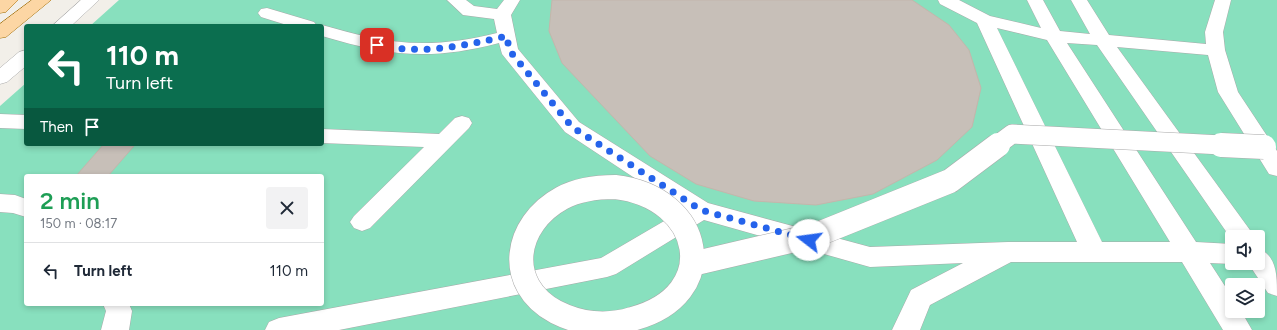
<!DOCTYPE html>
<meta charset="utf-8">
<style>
body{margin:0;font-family:Figtree,sans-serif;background:#f2f2f3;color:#1f2937;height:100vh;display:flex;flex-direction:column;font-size:15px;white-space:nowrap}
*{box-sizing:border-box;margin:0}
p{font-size:13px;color:#747a83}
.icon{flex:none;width:22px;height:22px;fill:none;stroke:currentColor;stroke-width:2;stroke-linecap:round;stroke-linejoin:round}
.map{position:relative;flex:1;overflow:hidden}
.drawer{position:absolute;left:24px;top:174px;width:300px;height:132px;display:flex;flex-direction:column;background:#fff;border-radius:4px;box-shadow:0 2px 6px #0003}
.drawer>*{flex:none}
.top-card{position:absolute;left:24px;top:24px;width:300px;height:122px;border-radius:4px;box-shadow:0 2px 6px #0003;background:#0b6e4f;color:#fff;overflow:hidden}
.controls{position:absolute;left:1225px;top:230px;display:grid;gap:8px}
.controls a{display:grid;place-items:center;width:40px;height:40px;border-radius:4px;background:#fff;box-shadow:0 2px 6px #0003;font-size:20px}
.pin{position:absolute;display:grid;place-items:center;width:34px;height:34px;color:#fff;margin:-17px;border-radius:8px;box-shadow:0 2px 6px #0006}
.me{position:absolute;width:44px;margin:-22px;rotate:285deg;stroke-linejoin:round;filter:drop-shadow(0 0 3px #0008)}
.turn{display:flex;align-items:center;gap:14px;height:84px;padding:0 16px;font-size:18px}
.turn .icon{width:52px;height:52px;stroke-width:2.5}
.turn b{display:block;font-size:28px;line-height:34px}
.then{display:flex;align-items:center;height:38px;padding:0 16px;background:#0003;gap:8px;font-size:15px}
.round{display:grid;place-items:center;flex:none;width:42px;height:42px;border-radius:4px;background:#f2f2f3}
.head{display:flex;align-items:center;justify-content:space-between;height:68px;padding:0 16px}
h1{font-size:24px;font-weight:600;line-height:30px;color:#1e9e55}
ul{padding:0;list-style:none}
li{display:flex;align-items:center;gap:12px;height:56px;padding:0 16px;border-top:1px solid #e0e1e3}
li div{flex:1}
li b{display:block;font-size:15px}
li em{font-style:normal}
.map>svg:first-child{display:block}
.pitch{fill:#88e0be;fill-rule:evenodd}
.building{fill:#c7bfb8;stroke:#c4b6ab}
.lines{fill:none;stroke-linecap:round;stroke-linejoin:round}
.minor-casing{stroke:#a9a9a9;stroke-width:1}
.major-casing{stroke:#a06b00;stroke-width:1}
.minor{fill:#fff;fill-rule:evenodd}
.major{fill:#fcd6a4;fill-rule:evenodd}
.minor-bridge-far1-casing{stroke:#a9a9a9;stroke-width:20;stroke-linecap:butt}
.minor-bridge-casing{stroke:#a9a9a9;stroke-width:25;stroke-linecap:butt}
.minor-bridge-far1{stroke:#fff;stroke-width:19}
.minor-bridge{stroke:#fff;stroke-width:24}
.route{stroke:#2563eb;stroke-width:7;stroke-dasharray:0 12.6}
</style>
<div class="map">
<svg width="1277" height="330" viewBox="0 0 1277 330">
<rect width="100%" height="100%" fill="#f2efe9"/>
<path class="pitch" d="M119,0H1277V330H0V106L26,83V144H322V26H90ZM26,176H322V304H26ZM1232,237H1258V263H1232ZM1232,285H1258V311H1232Z"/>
<g class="building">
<path d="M552,0H912L949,25L969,50L981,88L972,127L937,160L873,194L816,205L754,201L696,184L650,156L562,63L549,31Z"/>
<path d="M103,145L134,146L108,176H76Z"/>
</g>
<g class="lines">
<g class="minor-casing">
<g id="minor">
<path d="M81,0H99L71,26H52Z"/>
<path d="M447,0H466L474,6L497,9L504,0H520L511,15L518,49L579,122L708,203L870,247L1008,242H1077L977,23L940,4L938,0H959L990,16L1041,28L1027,0H1043L1060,31L1090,34L1071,0H1087L1109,35L1206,44L1205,32L1215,0H1231L1223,32L1225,50L1238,92L1277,151V176L1269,174L1218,92L1208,55L1117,47L1255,237H1232V240L1097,45L1067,43L1196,242L1232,244V263H1235L1232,264L1210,263L1232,297V311H1241L1252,330H1223L1182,262H1011L930,305L920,330H892L911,290L963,263L870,267L704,220L616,274L607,277L339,330H265L269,322L279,318L601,258L683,210L565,132L502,54L499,43C430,61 389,56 322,36V26H290L261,17L258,13L261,9L267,8L314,22L317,26L322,25C338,29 353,34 369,37C413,47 453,44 497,33L494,19L463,15ZM997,28L1047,40L1170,242H1102Z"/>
<path d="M26,50V66L7,82L0,84V68L19,52Z"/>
<path d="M0,114L26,115V129L0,128Z"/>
<path d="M462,116L469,118L472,123L469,128L370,228L362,231L354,228L350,222L354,216L424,147L322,143V129L439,134L455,118Z"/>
<path d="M0,194L15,195L26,199V217L13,213L0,212Z"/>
<path d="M1258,248C1277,256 1277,275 1277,296L1268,293L1248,263H1258Z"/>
<path d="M103,304H129L132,311L129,330H101L106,311Z"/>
</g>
</g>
<g class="major-casing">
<g id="major">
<path d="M0,0H18L6,12L0,13Z"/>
<path d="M32,0H51L6,37L0,38V24Z"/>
</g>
</g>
<use href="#minor" class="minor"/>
<use href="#major" class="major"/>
<g class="minor-bridge-far1-casing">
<path id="minor-bridge-far1" d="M996,146L1012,134L1241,146"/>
</g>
<g class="minor-bridge-casing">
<g id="minor-bridge">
<path d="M1221,145L1264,147"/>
<path d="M615,187C704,197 724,295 632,319C620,323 606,324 593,323C580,322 568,318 556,312C504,284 514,224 562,198C579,189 597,187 615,187Z"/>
<path d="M692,264L816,235L950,181L998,145"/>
</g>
</g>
<use href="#minor-bridge-far1" class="minor-bridge-far1"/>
<use href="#minor-bridge" class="minor-bridge"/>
</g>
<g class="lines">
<path class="route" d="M377,45C422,55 462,46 507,36L509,50L572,127L701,210L809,240"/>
</g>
</svg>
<div class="controls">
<a><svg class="icon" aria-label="sound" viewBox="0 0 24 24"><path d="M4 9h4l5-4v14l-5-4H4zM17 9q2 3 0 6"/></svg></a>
<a><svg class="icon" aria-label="layers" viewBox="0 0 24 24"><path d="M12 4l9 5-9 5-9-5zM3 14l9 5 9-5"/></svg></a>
</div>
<div class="pin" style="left:377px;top:45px;background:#d93025"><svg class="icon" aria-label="arrive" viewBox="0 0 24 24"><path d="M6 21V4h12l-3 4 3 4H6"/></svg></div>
<svg class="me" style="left:809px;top:240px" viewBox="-20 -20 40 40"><circle r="19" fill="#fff"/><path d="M0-13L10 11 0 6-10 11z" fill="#2563eb"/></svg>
<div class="top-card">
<div class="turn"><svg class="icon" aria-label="left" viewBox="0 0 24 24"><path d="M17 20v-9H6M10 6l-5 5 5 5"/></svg><div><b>110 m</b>Turn left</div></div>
<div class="then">Then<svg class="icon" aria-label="arrive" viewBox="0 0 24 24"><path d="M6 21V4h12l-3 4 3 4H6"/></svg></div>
</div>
<section class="drawer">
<div class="head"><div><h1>2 min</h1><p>150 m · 08:17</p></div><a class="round"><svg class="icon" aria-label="close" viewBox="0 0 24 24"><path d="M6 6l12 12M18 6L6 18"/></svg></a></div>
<ul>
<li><svg class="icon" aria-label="left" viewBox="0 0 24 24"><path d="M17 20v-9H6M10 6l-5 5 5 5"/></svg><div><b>Turn left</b></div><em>110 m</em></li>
</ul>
</section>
</div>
